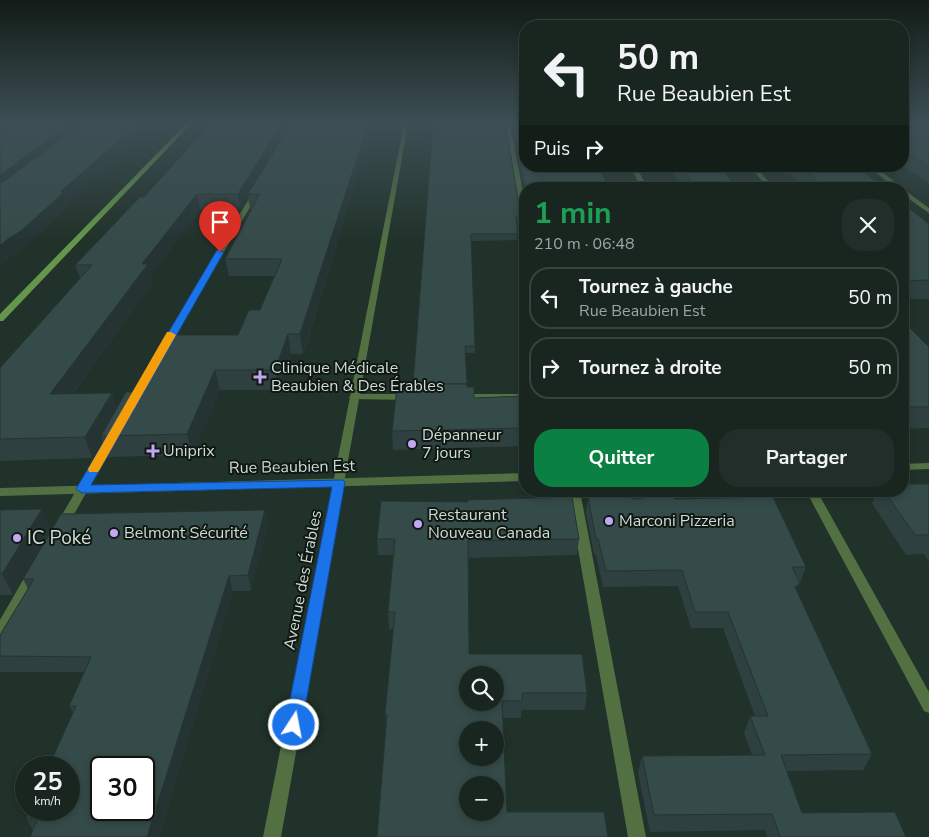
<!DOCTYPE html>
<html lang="fr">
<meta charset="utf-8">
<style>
body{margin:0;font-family:"Nunito Sans",sans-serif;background:#222e29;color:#f1f3f6;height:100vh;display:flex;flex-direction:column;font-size:19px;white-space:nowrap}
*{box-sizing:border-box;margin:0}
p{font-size:16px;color:#9fa5a5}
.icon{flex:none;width:28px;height:28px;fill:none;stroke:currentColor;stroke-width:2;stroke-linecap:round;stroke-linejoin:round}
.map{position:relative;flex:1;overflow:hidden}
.panel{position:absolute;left:519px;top:182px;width:390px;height:315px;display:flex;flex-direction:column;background:#192620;border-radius:20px;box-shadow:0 2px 8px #0003,0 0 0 1px #37433e}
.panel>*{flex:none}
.guide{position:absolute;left:519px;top:20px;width:390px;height:152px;border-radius:20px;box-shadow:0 2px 8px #0003,0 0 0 1px #37433e;background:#192620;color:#f1f3f6;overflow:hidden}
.controls{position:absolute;left:459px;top:666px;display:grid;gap:10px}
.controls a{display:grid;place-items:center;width:45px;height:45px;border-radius:50%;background:#192620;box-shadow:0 2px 8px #0003,0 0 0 1px #37433e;font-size:25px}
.speed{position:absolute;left:15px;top:756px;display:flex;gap:10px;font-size:25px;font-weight:700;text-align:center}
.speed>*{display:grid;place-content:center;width:65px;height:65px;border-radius:50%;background:#192620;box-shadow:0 2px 8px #0003,0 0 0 1px #37433e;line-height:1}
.speed small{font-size:12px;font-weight:400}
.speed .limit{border:2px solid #111;border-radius:8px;background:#fff;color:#111}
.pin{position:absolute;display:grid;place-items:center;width:42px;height:42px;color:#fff;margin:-51px -21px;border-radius:50% 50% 50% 0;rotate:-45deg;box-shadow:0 0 5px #0007}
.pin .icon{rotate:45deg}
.me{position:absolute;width:55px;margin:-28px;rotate:11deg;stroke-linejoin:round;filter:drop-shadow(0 0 4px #0008)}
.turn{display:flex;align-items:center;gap:18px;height:105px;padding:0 15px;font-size:22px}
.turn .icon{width:65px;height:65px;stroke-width:2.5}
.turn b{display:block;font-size:35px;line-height:42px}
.then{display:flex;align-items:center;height:48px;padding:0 15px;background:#0003;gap:10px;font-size:19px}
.round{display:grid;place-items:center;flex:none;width:52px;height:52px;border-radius:20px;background:#222e29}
.summary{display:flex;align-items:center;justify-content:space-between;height:85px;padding:0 15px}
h1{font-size:30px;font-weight:700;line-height:38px;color:#1e9e55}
.action{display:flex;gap:10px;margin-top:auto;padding:10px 15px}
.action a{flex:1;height:58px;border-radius:20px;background:#0b8043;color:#fff;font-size:20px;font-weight:700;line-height:58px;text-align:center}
.action a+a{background:#222e29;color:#f1f3f6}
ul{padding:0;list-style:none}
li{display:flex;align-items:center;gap:15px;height:62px;margin:0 10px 8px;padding:0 5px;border:2px solid #37433e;border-radius:20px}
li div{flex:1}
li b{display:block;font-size:19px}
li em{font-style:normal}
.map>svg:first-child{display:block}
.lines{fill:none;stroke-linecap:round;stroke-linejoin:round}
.service{fill:#537043;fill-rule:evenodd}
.minor{fill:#537043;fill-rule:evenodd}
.tertiary{fill:#537043;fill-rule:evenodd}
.secondary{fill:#66964b;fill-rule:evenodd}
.wall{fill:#2e403f;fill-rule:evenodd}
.shaded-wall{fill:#253433}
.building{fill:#354b49;stroke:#253433;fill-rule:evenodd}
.route{fill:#1a73e8;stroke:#114b97}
.slow{fill:#f59e0b}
.poi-dot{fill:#c2a7f2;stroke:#101814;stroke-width:2}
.labels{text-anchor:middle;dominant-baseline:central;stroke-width:4;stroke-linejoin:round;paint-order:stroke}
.poi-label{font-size:16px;fill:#d0dbd5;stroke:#101814;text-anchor:start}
.street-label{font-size:16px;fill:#d0dbd5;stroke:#101814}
.near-poi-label{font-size:19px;fill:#d0dbd5;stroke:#101814;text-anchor:start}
</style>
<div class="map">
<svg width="929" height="837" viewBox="0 0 929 837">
<rect width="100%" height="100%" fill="#21322a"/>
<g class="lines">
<g class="service">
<path d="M506,124H510L525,203V223L522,221Z"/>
<path d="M749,166H755L775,189H769Z"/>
<path d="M256,190L259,192L168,347L164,350L161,349L160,347L253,192Z"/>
<path d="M354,394H409L414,397L409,400L351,399L349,397L351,395Z"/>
<path d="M461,394H525V400L458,399L456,397L458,395Z"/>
<path d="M112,435L117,438L68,525L66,528H58L56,525L107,438Z"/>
<path d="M568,491H580L646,837H628Z"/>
<path d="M32,571L37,573L38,576L5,636L0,638V620L27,573Z"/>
</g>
<g class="minor">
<path d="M404,124H408L281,837H263Z"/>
<path d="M630,166H636L648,189H642Z"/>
<path d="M868,166H875L902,188L903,189L929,208V213L902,194V189H896Z"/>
<path d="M806,491H817L929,692V713L924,711Z"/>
</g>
<g class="tertiary">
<path d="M929,463V469L902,470V464Z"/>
<path d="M525,473V481L0,496V488Z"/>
</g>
<path class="secondary" d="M186,124H191L3,321H0V314Z"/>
</g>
<g class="wall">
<path d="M433,124L521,216L520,222H517V240L471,241L475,353H465L467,384V387L474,398L525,396V446L393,450L392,431L413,384Z"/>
<path d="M512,124H525L609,189H525V193Z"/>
<path d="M902,124H929V184L902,165Z"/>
<path d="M364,153L307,343L303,354H291L279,390H220L192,455L108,457L102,441L92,458L0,461V368L80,278L75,265L144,197ZM248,196L250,209H251L225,259L229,276H274L260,310L238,335L133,392L117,408L112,393H73L153,282L151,275L200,210L240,209Z"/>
<path d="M668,166H719L738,189H683Z"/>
<path d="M782,166H856L885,189H806Z"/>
<path d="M902,203L929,224V299H902Z"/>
<path d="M902,320L929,347V428L902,429Z"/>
<path d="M929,484V562L924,554L906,555L872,503L877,491H902Z"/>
<path d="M588,497L675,499L806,567L800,583H799L797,591L872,754L863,770L787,771L802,813L906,837H767L765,830L650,832L638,773L642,756L752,755L744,733L750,716H755L723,628H691L678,586L603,587L596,555H594L586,513Z"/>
<path d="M0,510L50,530L13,595H0Z"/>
<path d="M268,525L251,591H233L159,837H30L33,830L26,818L73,713L69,706L84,672H0V635L28,589L23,579Z"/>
<path d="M377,539H579L577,555L468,558L469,654L587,693L585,710H521V718H502L377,837L386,725L385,714L394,629H389L388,612L393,555H378Z"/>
</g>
<g class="shaded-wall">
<path d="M70,124H90L0,193V175Z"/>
<path d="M138,124H155L67,204L68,207L26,247L14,255L0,267V246Z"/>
<path d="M282,124H292L248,194V196L240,209L238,194Z"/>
<path d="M369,124H374L364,153L303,354L300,334L363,140Z"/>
<path d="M197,194L200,210L151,275L153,282L57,414L50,394L142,264Z"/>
<path d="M288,334L291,354L279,390L275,370Z"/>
<path d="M215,370L220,390L192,455L187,434Z"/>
<path d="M112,393L119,413L101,436L102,441L92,458L85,437Z"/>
<path d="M42,509L50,530L13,595L2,574Z"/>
<path d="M265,510L268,525L251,591L248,575Z"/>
<path d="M229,576L233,591L159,837H147Z"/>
<path d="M800,584L794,601L795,587Z"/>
</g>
<g class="building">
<path d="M0,124H70L0,175Z"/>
<path d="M82,124H138L60,192H64L21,231L8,239L0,246V184Z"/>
<path d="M210,124H282L238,194H197L142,264H148L50,394L112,393L85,437L0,439V368L92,265H75L140,197H144Z"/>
<path d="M291,124H369L363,140L300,334H288L275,370H215L187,434L101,436L126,392H133L167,335H238L249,310H260L282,259H225L260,194H248Z"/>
<path d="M433,124H505L521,216H516L518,234H471L475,346H465L467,384H413Z"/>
<path d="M513,124H525V166H599L609,189H526Z"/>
<path d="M902,124H929V167L902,149Z"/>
<path d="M681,166H719L738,189H696Z"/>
<path d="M802,166H856L885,189H826Z"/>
<path d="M902,203L929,224V280L902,281Z"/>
<path d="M902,320L929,347V407H902Z"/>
<path d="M412,384H467V387H474V398L525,396V428L392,431L397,388H412Z"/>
<path d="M902,484H929V535H915L884,491H902Z"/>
<path d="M671,495L675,499L773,497L806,567H792L800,584L795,587L872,754L781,755L802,813L895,812L906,837H780L772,814L654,815L642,756L765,755L750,716H768L728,612H695L682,570L606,571L598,539H596L588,497L631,496L632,499Z"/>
<path d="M572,497L579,539L468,541L469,654H582L587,693H522V701H502L507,812H604L608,837H377L387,714H385L395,612H388L395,539H377L381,501L468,502V500ZM468,675H495V702H468ZM468,730H495V758H468ZM468,785H495V812H468Z"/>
<path d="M42,509L2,574H0V510Z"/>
<path d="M265,510L248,575L229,576L147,837H30L38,818H26L29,810H69V768H48L76,706H69L91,657L0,656V635L34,579H23L61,514ZM101,768H144V810H101Z"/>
</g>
<linearGradient id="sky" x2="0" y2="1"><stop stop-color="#121c17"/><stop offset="0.51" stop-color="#3d4f55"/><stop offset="1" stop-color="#3d4f55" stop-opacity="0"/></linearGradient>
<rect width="929" height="241" fill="url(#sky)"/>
<path class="route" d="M217,250L224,252L91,485L343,480L345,482L302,725L300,730L294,733L287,730L285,725L332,487L82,493L76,489Z"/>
<path class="slow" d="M167,332H171L176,335L100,469L98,472H89L88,469Z"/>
<g class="poi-dot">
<path d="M257.5 369.5h5v5h5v5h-5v5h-5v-5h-5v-5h5z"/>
<circle cx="412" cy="444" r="5"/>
<path d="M150.5 443.5h5v5h5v5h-5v5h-5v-5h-5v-5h5z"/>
<circle cx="609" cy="521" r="5"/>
<circle cx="418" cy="524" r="5"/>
<circle cx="114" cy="533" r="5"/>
<circle cx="17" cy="538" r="5"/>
</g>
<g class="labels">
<g class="poi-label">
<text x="271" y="368">Clinique Médicale<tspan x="271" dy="18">Beaubien &amp; Des Érables</tspan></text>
<text x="422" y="435">Dépanneur<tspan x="422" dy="18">7 jours</tspan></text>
<text x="163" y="451">Uniprix</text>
<text x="428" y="515">Restaurant<tspan x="428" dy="18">Nouveau Canada</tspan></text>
<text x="619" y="521">Marconi Pizzeria</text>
<text x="124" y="533">Belmont Sécurité</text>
</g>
<g class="street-label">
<text transform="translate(292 467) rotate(-1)">Rue Beaubien Est</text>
<text transform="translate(303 580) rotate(-79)">Avenue des Érables</text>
</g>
<g class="near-poi-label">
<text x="27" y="538">IC Poké</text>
</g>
</g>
</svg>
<div class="controls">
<a><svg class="icon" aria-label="search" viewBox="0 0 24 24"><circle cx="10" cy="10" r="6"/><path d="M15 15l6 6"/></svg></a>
<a>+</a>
<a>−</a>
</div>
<div class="speed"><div>25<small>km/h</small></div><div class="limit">30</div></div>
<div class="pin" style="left:220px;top:252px;background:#d93025"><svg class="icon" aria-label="arrive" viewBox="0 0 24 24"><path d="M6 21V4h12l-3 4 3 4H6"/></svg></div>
<svg class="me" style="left:294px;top:725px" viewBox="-20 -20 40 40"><circle r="17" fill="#1a73e8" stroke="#fff" stroke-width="3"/><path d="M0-11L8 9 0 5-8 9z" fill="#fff"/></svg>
<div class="guide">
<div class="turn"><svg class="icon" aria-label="left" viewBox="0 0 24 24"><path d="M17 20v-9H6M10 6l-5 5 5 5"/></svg><div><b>50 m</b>Rue Beaubien Est</div></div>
<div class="then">Puis<svg class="icon" aria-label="right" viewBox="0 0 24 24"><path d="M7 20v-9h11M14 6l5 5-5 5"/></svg></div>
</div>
<section class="panel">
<div class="summary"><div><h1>1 min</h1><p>210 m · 06:48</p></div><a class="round"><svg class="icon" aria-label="close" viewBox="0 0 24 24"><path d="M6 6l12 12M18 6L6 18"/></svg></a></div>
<ul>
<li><svg class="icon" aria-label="left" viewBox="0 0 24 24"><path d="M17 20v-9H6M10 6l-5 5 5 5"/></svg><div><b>Tournez à gauche</b><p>Rue Beaubien Est</p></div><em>50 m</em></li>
<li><svg class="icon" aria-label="right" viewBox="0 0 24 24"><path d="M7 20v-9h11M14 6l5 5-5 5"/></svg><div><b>Tournez à droite</b></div><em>50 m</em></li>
</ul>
<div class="action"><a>Quitter</a><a>Partager</a></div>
</section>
</div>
